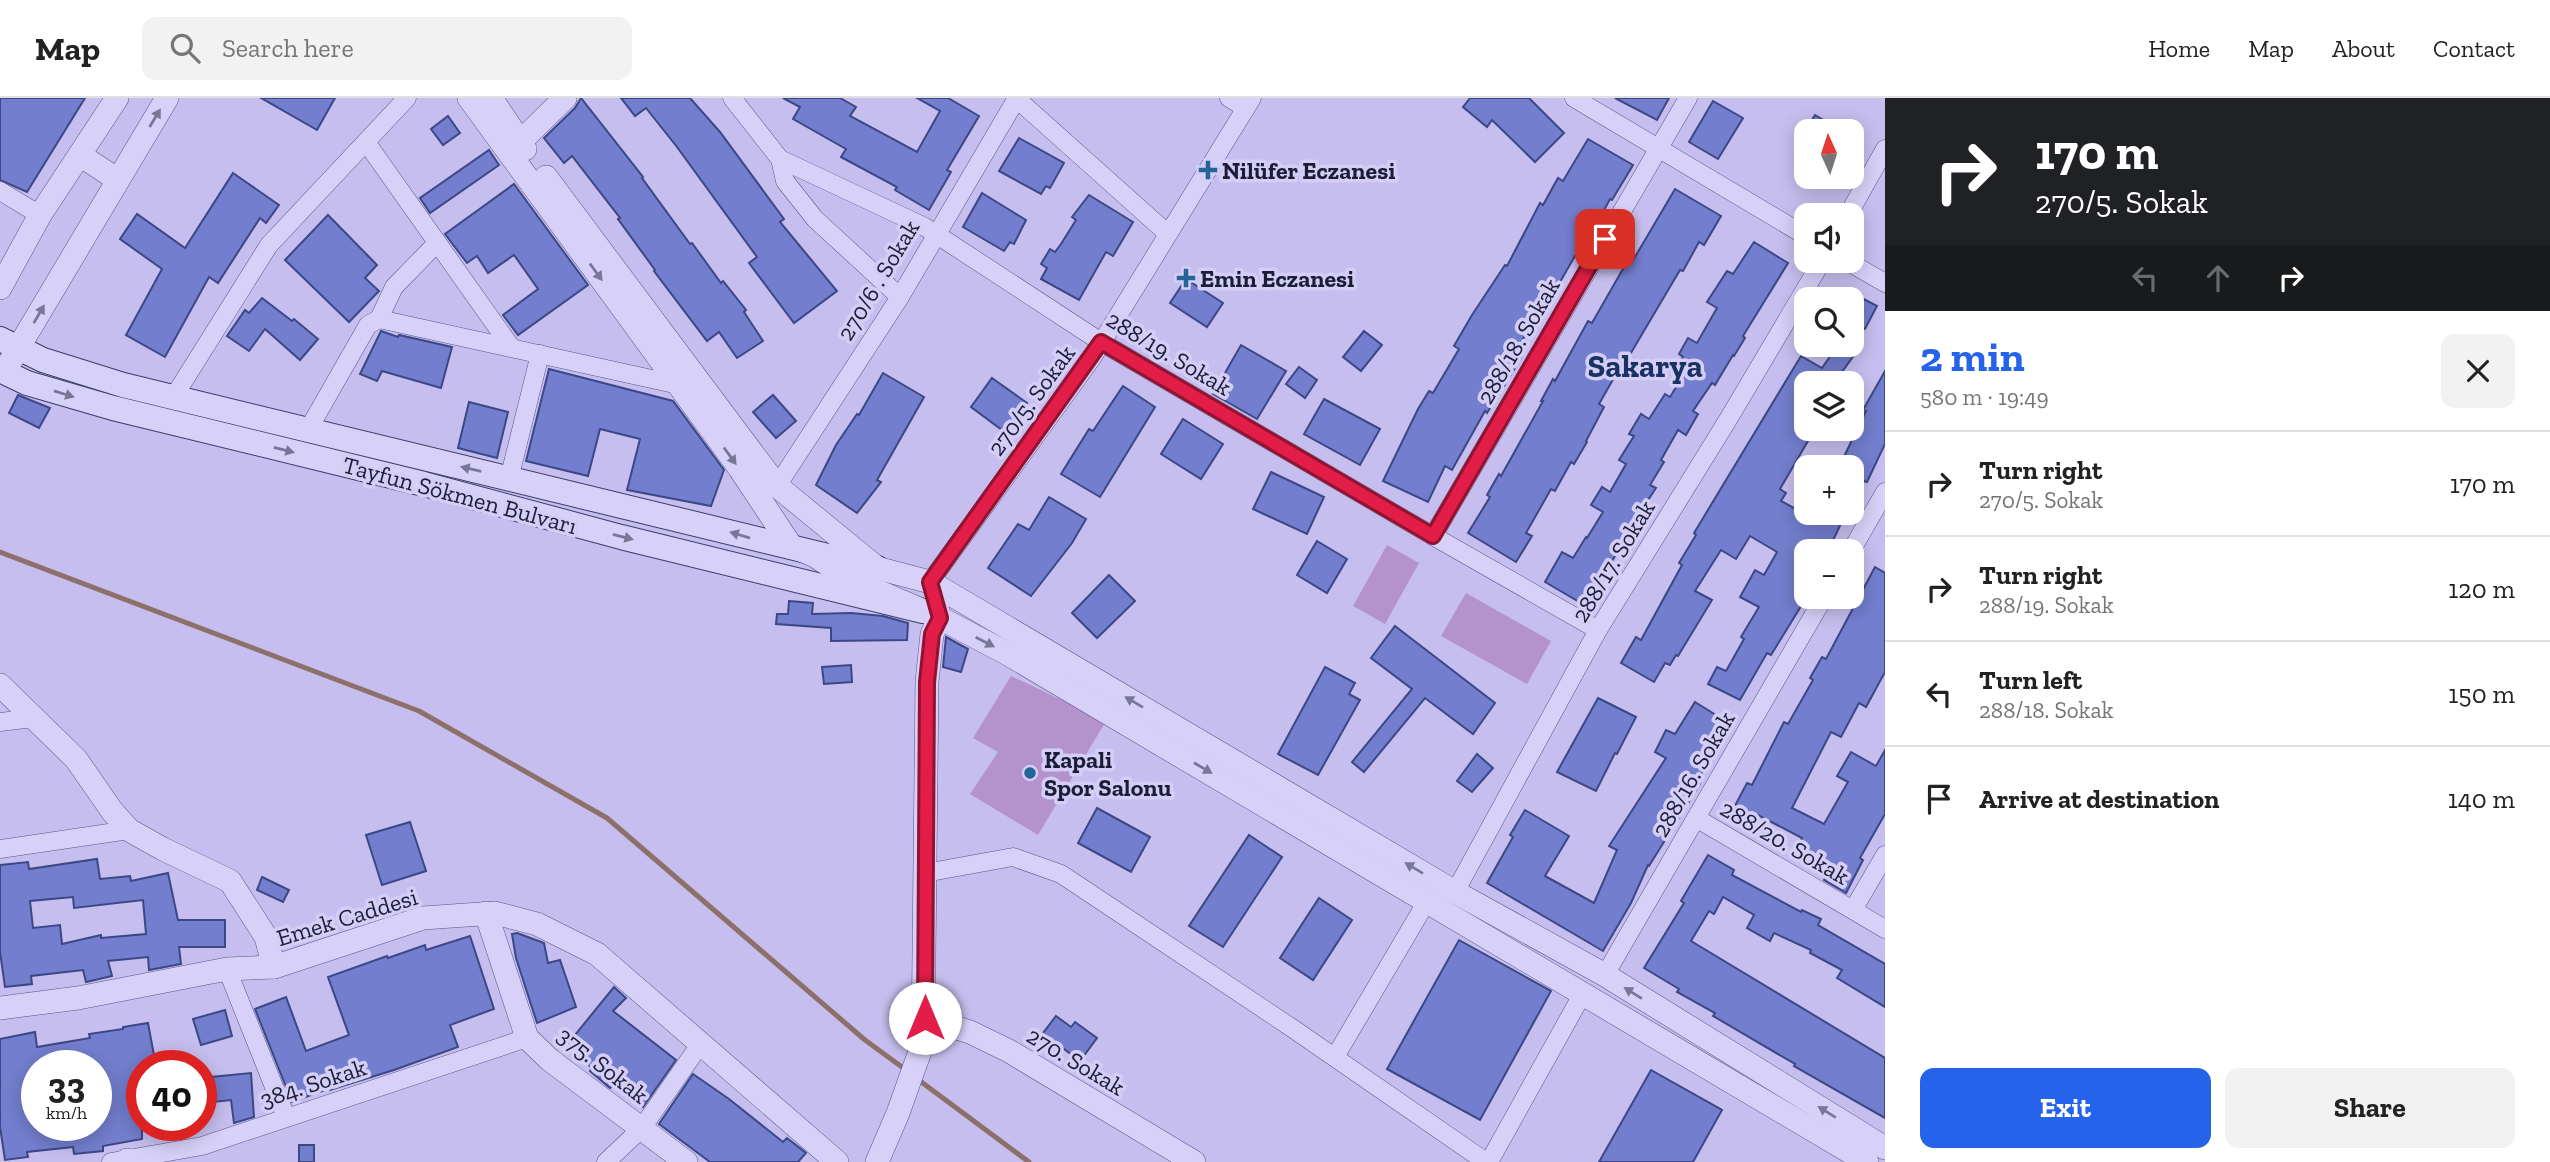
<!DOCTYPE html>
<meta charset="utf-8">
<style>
body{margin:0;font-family:"Zilla Slab",serif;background:#f2f2f2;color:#222;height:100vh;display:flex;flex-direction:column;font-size:26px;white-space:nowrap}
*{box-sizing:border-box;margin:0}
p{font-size:23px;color:#767676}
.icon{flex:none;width:38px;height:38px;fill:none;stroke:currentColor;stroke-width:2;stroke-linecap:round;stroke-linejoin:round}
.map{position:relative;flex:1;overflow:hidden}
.side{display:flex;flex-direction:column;background:#fff;width:665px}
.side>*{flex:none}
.banner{background:#202124;color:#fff;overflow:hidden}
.needle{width:46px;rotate:357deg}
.tools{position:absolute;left:1794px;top:21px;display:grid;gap:14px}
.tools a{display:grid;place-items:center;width:70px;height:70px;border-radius:14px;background:#fff;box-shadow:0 4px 18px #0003;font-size:35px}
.speed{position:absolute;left:21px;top:952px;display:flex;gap:14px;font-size:35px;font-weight:700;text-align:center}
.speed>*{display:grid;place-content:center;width:91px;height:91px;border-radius:50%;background:#fff;box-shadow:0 4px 18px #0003;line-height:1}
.speed small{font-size:18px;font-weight:400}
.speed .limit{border:10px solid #d22;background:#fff;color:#111}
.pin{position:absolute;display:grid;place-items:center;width:60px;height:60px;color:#fff;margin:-30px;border-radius:14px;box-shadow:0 4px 10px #0006}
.me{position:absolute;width:77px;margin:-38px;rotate:0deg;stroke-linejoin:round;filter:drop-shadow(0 0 5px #0008)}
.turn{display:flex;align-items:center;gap:24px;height:147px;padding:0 35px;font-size:32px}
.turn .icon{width:91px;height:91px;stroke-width:2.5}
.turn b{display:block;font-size:49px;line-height:60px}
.lanes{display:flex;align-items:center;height:66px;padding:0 35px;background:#0003;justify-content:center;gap:35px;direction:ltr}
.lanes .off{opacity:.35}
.round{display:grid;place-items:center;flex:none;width:74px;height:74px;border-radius:14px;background:#f2f2f2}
.head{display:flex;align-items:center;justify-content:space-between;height:119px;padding:0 35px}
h1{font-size:42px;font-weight:700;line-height:52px;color:#2563eb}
.primary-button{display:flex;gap:14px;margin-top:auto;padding:14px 35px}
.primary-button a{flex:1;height:80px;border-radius:14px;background:#2563eb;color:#fff;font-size:28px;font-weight:700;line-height:80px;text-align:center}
.primary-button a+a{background:#f2f2f2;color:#222}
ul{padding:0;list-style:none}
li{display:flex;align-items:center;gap:21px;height:105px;padding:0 35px;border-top:2px solid #e0e0e0}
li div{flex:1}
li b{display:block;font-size:26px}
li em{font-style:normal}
header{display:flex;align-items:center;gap:42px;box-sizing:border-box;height:98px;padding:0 35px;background:#fff;border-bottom:2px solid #e0e0e0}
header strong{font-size:33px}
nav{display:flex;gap:38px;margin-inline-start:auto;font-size:24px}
.search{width:490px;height:63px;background:#f2f2f2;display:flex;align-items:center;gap:18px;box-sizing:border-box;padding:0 24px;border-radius:14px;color:#767676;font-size:26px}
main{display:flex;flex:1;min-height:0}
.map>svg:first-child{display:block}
.park{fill:#b492cc}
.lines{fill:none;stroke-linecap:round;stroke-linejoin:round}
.stream{stroke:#8d7069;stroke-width:5}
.building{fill:#737ece;stroke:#3c4786;stroke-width:2;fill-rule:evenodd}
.minor-casing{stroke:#565787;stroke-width:19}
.tertiary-casing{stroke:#565787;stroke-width:24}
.secondary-casing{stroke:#3a3c68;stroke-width:26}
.minor{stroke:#d7d1f9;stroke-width:18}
.tertiary{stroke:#d7d1f9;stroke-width:23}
.secondary{stroke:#d7d1f9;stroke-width:24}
.oneway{fill:#797798}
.route-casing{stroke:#92132f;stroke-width:18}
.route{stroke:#e11d48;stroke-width:12}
.poi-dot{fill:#256497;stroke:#d4cdf6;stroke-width:2.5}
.labels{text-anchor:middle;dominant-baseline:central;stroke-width:7;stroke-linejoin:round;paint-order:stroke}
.poi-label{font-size:24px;font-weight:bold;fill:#1b1d36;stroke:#d4cdf6;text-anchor:start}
.street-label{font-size:24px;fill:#1b1d36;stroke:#d4cdf6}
.district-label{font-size:32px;font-weight:bold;fill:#1a3263;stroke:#d4cdf6}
</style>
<header>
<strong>Map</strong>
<div class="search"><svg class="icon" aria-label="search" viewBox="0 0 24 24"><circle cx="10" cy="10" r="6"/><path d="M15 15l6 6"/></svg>Search here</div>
<nav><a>Home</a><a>Map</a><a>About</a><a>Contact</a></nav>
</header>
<main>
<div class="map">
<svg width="1885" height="1064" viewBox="0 0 1885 1064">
<rect width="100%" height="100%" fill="#c6beee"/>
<g class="park">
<path d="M1387,447L1419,465L1385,526L1353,508Z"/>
<path d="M1466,495L1551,543L1527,586L1441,538Z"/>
<path d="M1011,578L1106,623L1038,737L970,696L998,654L973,640Z"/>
</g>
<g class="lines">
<g class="stream">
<path d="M0,454L419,613L607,720L865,942L906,972"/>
<path d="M916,980L1029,1064"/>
</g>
</g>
<g class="building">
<path d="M0,0H85L27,94L0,82Z"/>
<path d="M261,0H335L317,32Z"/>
<path d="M581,0L643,79L642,80L690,146L692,145L721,185L723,183L746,212L744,214L763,243L737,260L719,234L707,243L654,173L655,172L618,121L620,120L572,58L564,65L544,40L575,10Z"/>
<path d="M621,0H690L720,34L784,121L780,124L837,193L794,225L749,165L757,159L677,49L646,10L635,18Z"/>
<path d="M783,0H840L856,9L850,18L917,54L940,13L917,0H948L979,18L947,72L951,74L929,112L895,92L897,89L841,59L846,51L793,21L800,9Z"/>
<path d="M1470,0H1529L1564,35L1535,64L1492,22L1487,29L1463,9Z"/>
<path d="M1615,0H1669L1657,22Z"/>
<path d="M1713,3L1743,20L1718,61L1689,44Z"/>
<path d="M1815,17L1842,33H1805Z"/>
<path d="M448,18L460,35L443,47L431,31Z"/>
<path d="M1019,40L1064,65L1050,90L1046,88L1041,96L999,73Z"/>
<path d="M1588,41L1633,67L1612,102L1610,101L1578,160L1575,158L1556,191L1554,190L1514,256L1521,260L1509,280L1487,315L1485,313L1452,372L1445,368L1428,404L1383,383L1418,311L1429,293L1433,295L1459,251L1454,248L1472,217L1505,167L1507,168L1540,105L1543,107L1558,80L1563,83Z"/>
<path d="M489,52L499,67L430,115L420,100Z"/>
<path d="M233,75L279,107L266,125L260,120L218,185L209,179L165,259L126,237L162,171L120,141L137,116L185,150Z"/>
<path d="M514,86L588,187L518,237L503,217L538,191L514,157L488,175L477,158L467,165L445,136Z"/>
<path d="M1675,91L1721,118L1704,147L1699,144L1683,173L1680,172L1625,265L1623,264L1599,306L1604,309L1586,343L1587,344L1574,366L1571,364L1555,393L1551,391L1526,435L1532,438L1516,464L1468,435L1490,399L1487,397L1499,376L1501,378L1543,303H1541L1553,281L1555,283L1588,223L1592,225L1628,162L1632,164Z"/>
<path d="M982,95L1026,122L1014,146L1010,144L1004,153L963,129Z"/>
<path d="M1089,97L1133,124L1113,158L1106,154L1079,202L1041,181L1047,170L1041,166L1050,151L1055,154L1061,146L1076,122L1072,119Z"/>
<path d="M328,117L377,167L365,180L379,193L349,224L285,162Z"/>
<path d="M1754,144L1788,165L1743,238L1745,240L1734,258L1733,257L1715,287L1712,285L1693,313L1698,316L1686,337L1678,332L1661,362L1664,364L1650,387L1656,390L1628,433L1629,434L1586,508L1545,484L1562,454L1573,460L1586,439L1587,440L1603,414L1591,407L1602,389L1610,394L1626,366L1619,362L1634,338L1629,336L1641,316L1649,321L1665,296L1670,299L1688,270L1679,265L1683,259L1679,256L1688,240L1697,245L1717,210L1707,204L1727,173L1733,176Z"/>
<path d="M1186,181L1223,205L1207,229L1170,205Z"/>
<path d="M1852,195L1877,208L1865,231L1852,224Z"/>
<path d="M262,200L292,223L294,221L318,241L300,262L265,231L249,253L227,238L245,212L249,215Z"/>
<path d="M381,233L398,239L399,237L452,249L441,290L382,273L377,283L360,276Z"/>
<path d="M1364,233L1382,247L1361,273L1343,259Z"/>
<path d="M1241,247L1286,273L1257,321L1213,296Z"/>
<path d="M1838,247H1857L1855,252L1857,253L1834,285H1806V331H1815L1780,391L1786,395L1781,403L1803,415H1846L1828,453L1806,442V484L1799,496L1806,500L1771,557L1767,555L1740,602L1708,586L1717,569L1726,573L1744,541L1741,539L1759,509L1740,499L1755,472L1764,477L1777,454L1750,438L1736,461L1721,452L1695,493L1712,502L1678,558L1676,557L1670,567L1665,565L1654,584L1621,565L1636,539L1641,542L1682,467L1679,465L1696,437L1694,435L1801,258L1822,270Z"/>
<path d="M1299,269L1317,282L1305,300L1286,286Z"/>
<path d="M549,271L673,303L724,372L711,408L627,392L640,341L600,331L588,378L526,363Z"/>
<path d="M1885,273V346L1867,384L1864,383L1852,406V369H1839L1866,313L1863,312Z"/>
<path d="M883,275L924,299L877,382L881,384L857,415L816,387L836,347L857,316L859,317Z"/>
<path d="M992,280L1027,305L1006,335L971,309Z"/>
<path d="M1123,288L1155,309L1100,399L1061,376L1089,331L1093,333Z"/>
<path d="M18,297L50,310L39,330L9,315Z"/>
<path d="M773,297L796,323L776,340L753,314Z"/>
<path d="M1324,301L1380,331L1360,367L1304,336Z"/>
<path d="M469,304L508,314L497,360L458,350Z"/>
<path d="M1183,321L1223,346L1201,381L1161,356Z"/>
<path d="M1271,374L1324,399L1307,436L1253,411Z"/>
<path d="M1049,399L1086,421L1072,445L1031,498L988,470L1018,426L1029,432Z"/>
<path d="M1317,443L1347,461L1327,495L1297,477Z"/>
<path d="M1875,469L1885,475V574L1866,609L1859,605L1841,639L1831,634L1792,710L1824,726L1848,684L1837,678L1851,654L1876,668L1885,652V716L1860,760L1863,762L1846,795L1824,782L1828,772L1795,755L1802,740L1758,717L1752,728L1730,717L1747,685L1752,687L1784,624L1788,626L1813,582L1810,580L1822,559L1826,561Z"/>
<path d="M1109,477L1135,503L1097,540L1072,515Z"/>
<path d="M789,503L813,505L812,516L851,515L883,518L908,525L907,542L831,543V530L776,526L777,516H788Z"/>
<path d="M1395,528L1495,605L1473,636L1425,600L1364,674L1352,664L1412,591L1371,560Z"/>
<path d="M946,539L968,551L961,574L943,569Z"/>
<path d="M851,567L852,584L824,586L822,569Z"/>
<path d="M1325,569L1355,585L1349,596L1360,602L1318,677L1278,656Z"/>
<path d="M1598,600L1636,619L1617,656L1615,655L1596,693L1557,674Z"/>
<path d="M1695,604L1724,622L1705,652L1712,655L1697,685L1700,686L1649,768L1648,767L1631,805L1603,853L1487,785L1513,739L1510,737L1525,712L1569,738L1545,778L1594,805L1617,752L1609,748L1666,660L1655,654L1666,632L1675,636Z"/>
<path d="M1477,656L1493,670L1472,694L1457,683Z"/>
<path d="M1097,710L1150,739L1131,774L1078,745Z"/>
<path d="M410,724L426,773L382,787L366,737Z"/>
<path d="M1249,737L1282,759L1223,849L1189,828Z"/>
<path d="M1708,757L1734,772L1732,777L1801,814L1802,812L1821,821L1818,827L1885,866V909L1837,880L1842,872L1810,855L1811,852L1774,835L1770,843L1747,830L1754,817L1723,799L1714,816L1709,813L1691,843L1885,960V1020L1794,968L1795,966L1713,918L1715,915L1677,894L1679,891L1644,870L1684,805L1681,803Z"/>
<path d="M97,761L100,781L130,778L131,783L168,775L178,822H225V849H179L181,866L149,872L148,859L108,863L112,878L86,884L83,872L31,878L32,886L5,889L0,854V767L28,764L29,771ZM73,799L74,810L143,802L146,836L101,840V837L62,846L60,827L33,830L30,803Z"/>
<path d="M262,779L289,792L283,804L257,792Z"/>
<path d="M1319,800L1352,822L1313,882L1280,860Z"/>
<path d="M517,835L544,845L548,865L560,862L576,909L537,925L516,860L512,836Z"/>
<path d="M470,838L494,911L450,927L458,949L394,972L330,992V990L292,1004L255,911L286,899L306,953L349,937L328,879L387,858L388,860L425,847L426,852Z"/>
<path d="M1459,842L1551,893L1480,1022L1387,971Z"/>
<path d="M614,889L626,900L613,913L676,962L643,1009L614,985L610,990L590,973L592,970L566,948Z"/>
<path d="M225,912L232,938L201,947L193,921Z"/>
<path d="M1056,918L1071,929L1075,924L1097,940L1080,963L1043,935Z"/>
<path d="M148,925L156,968H142V1041L103,1048V1053L74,1056L73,1049L27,1054L28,1059L5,1062L0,1029V941L35,934L37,949L90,940L89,936L123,931V929ZM37,968H96V987L102,1022H96V1027H37Z"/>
<path d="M1651,972L1722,1012L1693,1064H1599Z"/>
<path d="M251,975L254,1019L234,1025L231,1002L204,1005L201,980Z"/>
<path d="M693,976L729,1001L783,1044L787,1040L806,1055L798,1064H710L659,1026Z"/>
<rect x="299" y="1047" width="15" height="17"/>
</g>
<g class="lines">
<g class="minor-casing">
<g id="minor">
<path d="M732,0L780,61L925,129L1101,244L1433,438L1598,532"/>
<path d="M1229,0L1246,10"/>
<path d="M1574,0L1806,138"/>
<path d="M1017,1L1168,136"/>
<path d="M366,44L511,249"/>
<path d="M780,61L785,83L815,121L900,199"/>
<path d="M0,93L40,117"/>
<path d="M1848,117L1885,51"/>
<path d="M1847,163L1885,185"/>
<path d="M379,221L394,189L437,145"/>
<path d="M173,300L269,147L407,0"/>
<path d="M308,332L368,227L379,221L679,287"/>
<path d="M509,381L540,256"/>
<path d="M777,388L900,199L1017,0"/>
<path d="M1433,438L1688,0"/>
<path d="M1851,453L1885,394"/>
<path d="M930,484L1092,260L1252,0"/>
<path d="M0,624L33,620"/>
<path d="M1696,720L1885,831"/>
<path d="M0,751L129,732"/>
<path d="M925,775L1013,759L1061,776L1292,930L1486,1064"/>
<path d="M1455,794L1598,532L1729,320L1822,163"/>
<path d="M1853,812L1885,757"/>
<path d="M227,871L286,1019"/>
<path d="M1605,877L1824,499"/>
<path d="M1335,959L1427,803"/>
<path d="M111,1064L202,1048L527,940"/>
<path d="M606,1064L642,1030L701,945"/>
<path d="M1489,1064L1583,895"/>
</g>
</g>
<g class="tertiary-casing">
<g id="tertiary">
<path d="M469,0L740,371L791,448L815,458L850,481L940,520L1008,556L1867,1064"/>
<path d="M491,0L525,51"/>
<path d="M520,44L565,0"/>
<path d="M80,57L118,82"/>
<path d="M546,79L777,388L877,470L930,484L1455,794L1605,877L1885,1050"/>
<path d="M0,190L40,117L117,0"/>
<path d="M4,274L167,0"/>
<path d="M0,587L76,661L112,713L129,732L163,751L230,783L266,839L274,869"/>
<path d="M486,815L527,940L550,962L686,1064"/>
<path d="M0,910L78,900L227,871L274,869L423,820L495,815L537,826L597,856L837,1064"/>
<path d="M925,920L970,934L1009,953L1194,1064"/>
<path d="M127,1062V1064"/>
<path d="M877,1064L898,1015L923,945L927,584L932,536L940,520L936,507"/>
</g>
</g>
<g class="secondary-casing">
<g id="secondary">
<path d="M0,241L43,262L123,287L877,470"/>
<path d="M0,272L27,285L113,310L424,386L621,439L923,513"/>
</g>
</g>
<use href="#minor" class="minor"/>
<use href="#tertiary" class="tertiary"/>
<use href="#secondary" class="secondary"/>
</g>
<defs><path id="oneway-solid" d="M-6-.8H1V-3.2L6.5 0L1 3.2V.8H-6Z" transform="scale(1.75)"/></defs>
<g class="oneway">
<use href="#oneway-solid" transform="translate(155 20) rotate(-59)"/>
<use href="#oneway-solid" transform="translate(596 174) rotate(54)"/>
<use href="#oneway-solid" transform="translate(39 216) rotate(-60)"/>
<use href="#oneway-solid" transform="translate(64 296) rotate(17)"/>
<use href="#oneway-solid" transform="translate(284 352) rotate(14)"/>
<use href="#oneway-solid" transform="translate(730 358) rotate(54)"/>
<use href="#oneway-solid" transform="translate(471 371) rotate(-167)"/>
<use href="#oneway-solid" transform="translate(740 437) rotate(-163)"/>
<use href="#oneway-solid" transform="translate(623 439) rotate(14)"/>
<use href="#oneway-solid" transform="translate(985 544) rotate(27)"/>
<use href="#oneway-solid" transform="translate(1134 604) rotate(-149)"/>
<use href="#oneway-solid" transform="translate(1203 670) rotate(30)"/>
<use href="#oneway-solid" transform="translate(1414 770) rotate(-149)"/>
<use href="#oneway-solid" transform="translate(1633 895) rotate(-148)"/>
<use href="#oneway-solid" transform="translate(1827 1014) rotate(-148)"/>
</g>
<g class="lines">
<g class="route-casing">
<path id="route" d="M925,920L927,584L932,536L940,520L930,484L1101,244L1433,438L1605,141"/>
</g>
<use href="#route" class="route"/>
</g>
<g class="poi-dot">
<path d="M1204.5 61.5h7v7h7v7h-7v7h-7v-7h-7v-7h7z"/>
<path d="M1182.5 169.5h7v7h7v7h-7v7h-7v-7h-7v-7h7z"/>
<circle cx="1030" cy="675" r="7"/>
</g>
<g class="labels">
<g class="poi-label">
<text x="1222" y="72">Nilüfer Eczanesi</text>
<text x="1200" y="180">Emin Eczanesi</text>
<text x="1044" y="661">Kapali<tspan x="1044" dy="28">Spor Salonu</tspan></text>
</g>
<g class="street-label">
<text transform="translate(878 182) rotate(-59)">270/6 . Sokak</text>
<text transform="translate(1518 243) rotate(-60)">288/18. Sokak</text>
<text transform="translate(1169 255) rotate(31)">288/19. Sokak</text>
<text transform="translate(1031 302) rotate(-54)">270/5. Sokak</text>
<text transform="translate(460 397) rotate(15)">Tayfun Sökmen Bulvarı</text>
<text transform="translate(1613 463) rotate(-59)">288/17. Sokak</text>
<text transform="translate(1693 676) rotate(-60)">288/16. Sokak</text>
<text transform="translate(1785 744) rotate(30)">288/20. Sokak</text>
<text transform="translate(347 819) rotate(-17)">Emek Caddesi</text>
<text transform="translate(1076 963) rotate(31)">270. Sokak</text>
<text transform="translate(603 967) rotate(38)">375. Sokak</text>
<text transform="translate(313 985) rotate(-18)">384. Sokak</text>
</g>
<g class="district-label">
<text x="1645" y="268">Sakarya</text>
</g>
</g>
</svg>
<div class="tools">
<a><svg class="needle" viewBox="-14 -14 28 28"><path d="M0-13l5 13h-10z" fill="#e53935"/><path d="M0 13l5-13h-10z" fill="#767676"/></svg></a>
<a><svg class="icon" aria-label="sound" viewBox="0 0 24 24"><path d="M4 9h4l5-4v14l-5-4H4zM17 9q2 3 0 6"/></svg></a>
<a><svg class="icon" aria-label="search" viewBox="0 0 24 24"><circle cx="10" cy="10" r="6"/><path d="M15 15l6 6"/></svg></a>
<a><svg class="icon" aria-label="layers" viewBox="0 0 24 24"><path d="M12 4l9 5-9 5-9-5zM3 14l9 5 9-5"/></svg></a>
<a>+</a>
<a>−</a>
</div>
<div class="speed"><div>33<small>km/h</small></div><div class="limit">40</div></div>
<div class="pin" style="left:1605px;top:141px;background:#d93025"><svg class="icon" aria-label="arrive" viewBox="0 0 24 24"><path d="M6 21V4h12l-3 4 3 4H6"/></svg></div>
<svg class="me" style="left:925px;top:920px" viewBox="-20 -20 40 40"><circle r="19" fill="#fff"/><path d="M0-13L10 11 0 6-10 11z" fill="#e11d48"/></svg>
</div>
<section class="side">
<div class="banner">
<div class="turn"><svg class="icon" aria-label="right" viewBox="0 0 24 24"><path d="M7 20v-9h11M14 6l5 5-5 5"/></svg><div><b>170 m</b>270/5. Sokak</div></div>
<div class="lanes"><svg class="icon off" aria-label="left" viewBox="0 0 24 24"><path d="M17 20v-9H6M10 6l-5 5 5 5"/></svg><svg class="icon off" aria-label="ahead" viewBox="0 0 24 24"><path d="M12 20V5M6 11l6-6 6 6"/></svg><svg class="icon" aria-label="right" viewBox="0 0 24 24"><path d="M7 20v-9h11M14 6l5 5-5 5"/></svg></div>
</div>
<div class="head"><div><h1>2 min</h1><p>580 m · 19:49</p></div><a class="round"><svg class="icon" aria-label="close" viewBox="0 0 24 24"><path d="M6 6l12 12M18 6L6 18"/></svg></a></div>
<ul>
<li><svg class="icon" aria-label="right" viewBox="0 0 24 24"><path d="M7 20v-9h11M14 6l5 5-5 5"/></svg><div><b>Turn right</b><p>270/5. Sokak</p></div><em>170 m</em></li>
<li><svg class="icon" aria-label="right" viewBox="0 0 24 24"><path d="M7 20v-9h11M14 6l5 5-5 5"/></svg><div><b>Turn right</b><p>288/19. Sokak</p></div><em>120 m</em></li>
<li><svg class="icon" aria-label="left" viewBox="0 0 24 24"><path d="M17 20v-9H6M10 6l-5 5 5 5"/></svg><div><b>Turn left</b><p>288/18. Sokak</p></div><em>150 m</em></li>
<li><svg class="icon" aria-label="arrive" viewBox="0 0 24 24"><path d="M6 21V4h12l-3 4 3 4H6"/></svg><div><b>Arrive at destination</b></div><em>140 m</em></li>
</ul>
<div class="primary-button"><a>Exit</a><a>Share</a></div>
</section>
</main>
